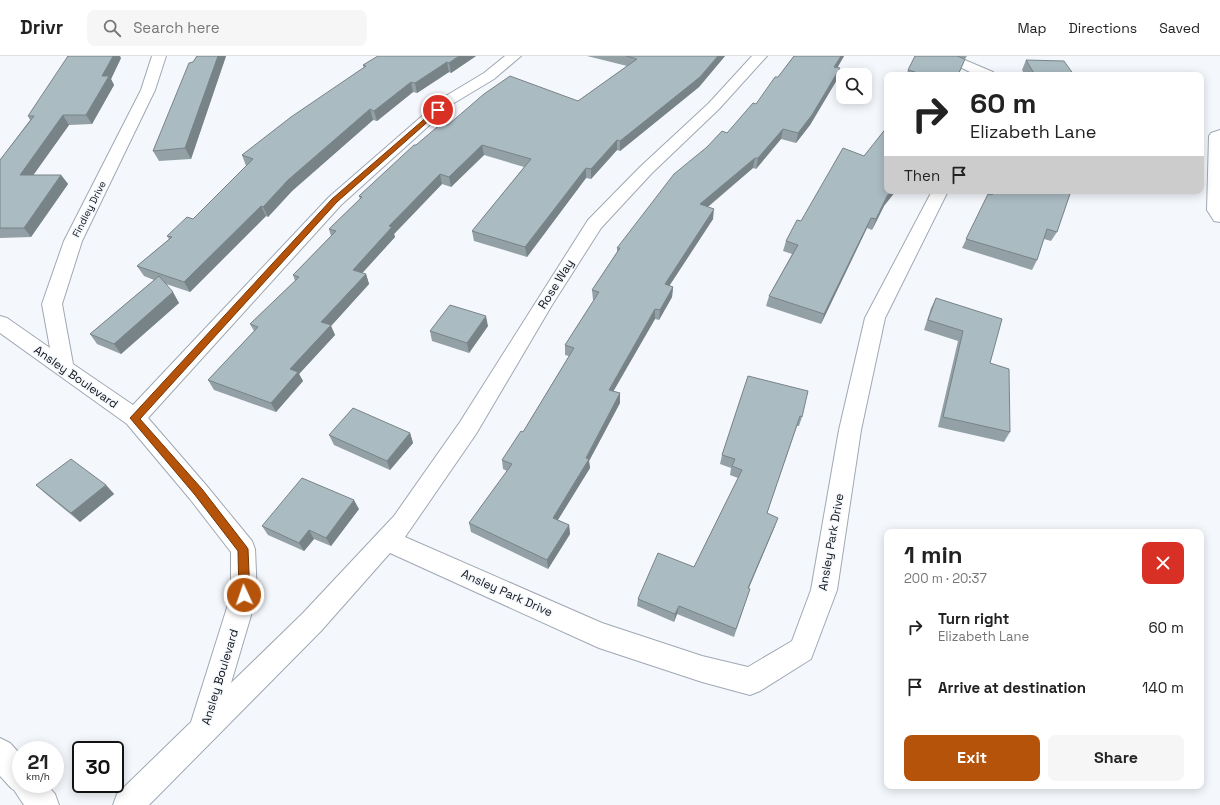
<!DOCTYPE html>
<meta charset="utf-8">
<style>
body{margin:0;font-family:"Space Grotesk",sans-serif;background:#f6f6f6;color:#222;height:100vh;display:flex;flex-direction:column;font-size:15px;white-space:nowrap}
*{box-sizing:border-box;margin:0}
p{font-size:13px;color:#767676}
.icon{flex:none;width:22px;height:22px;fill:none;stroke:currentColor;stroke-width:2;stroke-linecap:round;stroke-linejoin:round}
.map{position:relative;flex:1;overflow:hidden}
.drawer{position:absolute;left:884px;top:473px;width:320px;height:260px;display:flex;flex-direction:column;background:#fff;border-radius:8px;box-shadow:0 2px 10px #0003}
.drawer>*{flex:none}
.guide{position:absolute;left:884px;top:16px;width:320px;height:122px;border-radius:8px;box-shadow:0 2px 10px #0003;background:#fff;color:#222;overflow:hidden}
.controls{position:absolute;left:836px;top:12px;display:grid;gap:8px}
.controls a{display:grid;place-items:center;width:36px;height:36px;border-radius:8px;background:#fff;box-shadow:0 2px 10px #0003;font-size:20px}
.speed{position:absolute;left:12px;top:685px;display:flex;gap:8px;font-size:20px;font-weight:700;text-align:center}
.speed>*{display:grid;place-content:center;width:52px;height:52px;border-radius:50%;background:#fff;box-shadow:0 2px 10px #0003;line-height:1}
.speed small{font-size:10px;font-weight:400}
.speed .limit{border:2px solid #111;border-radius:6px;background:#fff;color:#111}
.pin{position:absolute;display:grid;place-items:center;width:34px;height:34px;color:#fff;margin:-17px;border:2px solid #fff;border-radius:50%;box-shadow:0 1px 4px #0007}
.me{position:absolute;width:44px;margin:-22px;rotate:357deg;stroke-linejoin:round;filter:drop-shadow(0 0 3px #0008)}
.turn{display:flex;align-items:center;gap:14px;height:84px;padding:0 20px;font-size:18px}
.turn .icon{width:52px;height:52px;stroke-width:2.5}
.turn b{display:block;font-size:28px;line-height:34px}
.then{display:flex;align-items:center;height:38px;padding:0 20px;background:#0003;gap:8px;font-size:15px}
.round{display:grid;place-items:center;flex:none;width:42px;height:42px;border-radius:8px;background:#f6f6f6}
.overview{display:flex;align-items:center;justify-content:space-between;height:68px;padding:0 20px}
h1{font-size:24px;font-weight:700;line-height:30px}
.cta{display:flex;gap:8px;margin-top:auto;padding:8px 20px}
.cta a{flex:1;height:46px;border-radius:8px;background:#b45309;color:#fff;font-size:16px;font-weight:700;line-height:46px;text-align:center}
.cta a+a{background:#f6f6f6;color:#222}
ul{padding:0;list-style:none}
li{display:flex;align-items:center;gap:12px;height:60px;padding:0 20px}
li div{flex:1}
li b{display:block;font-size:15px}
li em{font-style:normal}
header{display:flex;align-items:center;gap:24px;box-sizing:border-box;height:56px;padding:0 20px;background:#fff;border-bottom:1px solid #e0e0e0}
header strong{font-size:19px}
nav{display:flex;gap:22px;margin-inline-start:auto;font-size:14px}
.search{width:280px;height:36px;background:#f6f6f6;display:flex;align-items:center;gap:10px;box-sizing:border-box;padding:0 14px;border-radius:8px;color:#767676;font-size:15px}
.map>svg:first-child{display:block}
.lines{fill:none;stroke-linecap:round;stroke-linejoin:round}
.minor-casing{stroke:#9fa8b4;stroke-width:2}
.minor{fill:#fff;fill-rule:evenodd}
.wall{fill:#93a1a7}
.shaded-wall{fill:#788388}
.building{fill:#abbbc2;stroke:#788388}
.route{fill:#b45309;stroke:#753606}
.labels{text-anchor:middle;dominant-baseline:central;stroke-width:3;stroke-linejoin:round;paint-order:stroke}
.far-street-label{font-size:10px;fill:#101317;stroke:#f4f8fd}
.street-label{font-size:12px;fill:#101317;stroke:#f4f8fd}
</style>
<header>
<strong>Drivr</strong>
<div class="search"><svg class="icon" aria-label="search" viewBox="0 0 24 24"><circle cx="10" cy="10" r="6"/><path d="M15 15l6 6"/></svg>Search here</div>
<nav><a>Map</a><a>Directions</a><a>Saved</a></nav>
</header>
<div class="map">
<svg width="1220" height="749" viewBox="0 0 1220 749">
<rect width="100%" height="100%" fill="#f4f8fd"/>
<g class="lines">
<g class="minor-casing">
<g id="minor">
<path d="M152,0H166L155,34L82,185L62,248L73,308L133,349L329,141L444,41L484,17L505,0H521L494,23L454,47L341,149L148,362L206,429L252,485L255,493L257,539L231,627L303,557L394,460L460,366L588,164L640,111L709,47L752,0H767L719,53L652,117L601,172L552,249L476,378L405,481L602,567L702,600L748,611L792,585L811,534L839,374L865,262L932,135H948L885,262L861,374L837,534L811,603L760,635L750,639L702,626L599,592L390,497L321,575L149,749H113L117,738L191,666L231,539V496L190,443L127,368L0,277V260L7,262L50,292L42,248L64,185L141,34Z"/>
<path d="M925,0H952L960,2L993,16L995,19H976L956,9L927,3Z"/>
<path d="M1220,74V166L1214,165L1207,154L1209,80L1211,77Z"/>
<path d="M0,682L10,687L21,699V728H46L55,738L59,749H24L14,734L11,732L0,720Z"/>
</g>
</g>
<use href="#minor" class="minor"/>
</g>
<g class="wall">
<path d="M197,0H226L191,103L159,105L153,95L193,6Z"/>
<path d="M476,0L451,17L449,16L417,37L413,36L377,65L373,64L292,135L268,161L266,160L190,236L166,228L179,247L121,298L97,288L90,278L154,224L144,220L137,210L169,183L167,180L193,163L246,110L242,99L364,12L363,9Z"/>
<path d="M587,0H725L699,31L620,95L617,94L591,123L586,122L527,201L474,185L472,175L524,111L484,99L451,131L442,128L394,178L395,181L362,217L366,218L369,228L331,270L335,279L299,318L303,325L276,356L214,334L208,324L254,275L250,268L295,225L293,219L331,180L329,173L360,143L359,140L416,89L448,69L578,45L627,10Z"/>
<path d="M794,0H844L837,12L838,22L810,69L796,87L781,83L756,113L753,112L708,151L713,163L669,230L673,231L672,241L659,264L655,263L613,335L620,337V347L589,405L590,412L558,464L569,469L570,478L548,513L471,476L469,467L507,415L503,413L502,404L523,376L569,300L565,299V289L594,244H593L592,234L617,196V192L727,77L756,48L778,21Z"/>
<path d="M915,0H967L965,3L960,1L961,13L958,19H906L908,14Z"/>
<path d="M121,2L111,23L114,29L92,68L69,69L33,119H61L68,128L31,181L0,182V104L30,64L28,60Z"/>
<path d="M1026,4L1074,19H1025L1022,14Z"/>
<path d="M994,135H1071L1057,176L1051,185L1044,183L1037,204L1032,214L962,192L988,138L992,139Z"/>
<path d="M884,150L872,174L867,172L821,268L766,250L769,240L792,198L783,195L786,185L801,165Z"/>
<path d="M936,242L990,307L1010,376L1004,386L938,371L958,285L924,274L931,252Z"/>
<path d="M488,270L469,297L432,285L430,275Z"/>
<path d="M748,320L802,361L799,370H797L767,457L775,470L749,532L750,533L734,581L677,558L674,566L637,550L638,543L694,511L738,422L730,419L731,412L720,408L722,399Z"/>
<path d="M410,377L413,387L390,414L334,389L329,379Z"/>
<path d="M36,429H106L114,438L80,466L46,438Z"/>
<path d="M359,453L331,490L314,483L304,495L268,479L262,470Z"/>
</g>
<g class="shaded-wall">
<path d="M113,0H120L121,2L111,23L114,29L92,68L86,59L102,20Z"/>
<path d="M218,0H226L191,103L185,92Z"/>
<path d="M459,0H476L451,17L449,7Z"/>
<path d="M718,0H725L699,31L620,95V85Z"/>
<path d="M841,0H844L832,21L834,11Z"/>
<path d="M447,6L449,16L417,37L415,27Z"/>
<path d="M840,12L838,22L810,69L796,87L798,77Z"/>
<path d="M411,26L413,36L377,65L374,55Z"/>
<path d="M370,53L373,64L292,135L268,161L263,151L288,124Z"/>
<path d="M63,59L69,69L27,128L20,119Z"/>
<path d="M783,73L781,83L756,113L758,102Z"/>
<path d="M617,84V94L591,123V113Z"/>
<path d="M482,89L484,99L451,131L449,121Z"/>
<path d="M755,102L753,112L699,158L700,148Z"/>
<path d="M586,112V122L527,201L525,191Z"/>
<path d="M440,118L442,128L394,178L395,181L356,224L353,214L389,170Z"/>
<path d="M61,119L68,128L31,181L24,172Z"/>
<path d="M891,135H896L884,150L872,174L876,163L887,140Z"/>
<path d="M261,150L266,160L190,236L184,226Z"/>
<path d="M714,153L713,163L664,238L665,228Z"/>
<path d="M871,162L867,172L821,268L824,258Z"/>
<path d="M366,218L369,228L331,270L335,279L299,318L303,325L276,356L271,347L290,313L321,266Z"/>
<path d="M673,231L672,241L659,264L660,254Z"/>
<path d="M173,236L179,247L121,298L114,288Z"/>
<path d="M655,253V263L609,343V334Z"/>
<path d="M486,260L488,270L469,297L467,287Z"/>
<path d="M620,337V347L589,405L590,412L554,470L553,462L586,402Z"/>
<path d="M410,377L413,387L390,414L387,405Z"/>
<path d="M106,429L114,438L80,466L71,457Z"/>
<path d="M354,444L359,453L331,490L326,482Z"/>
<path d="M778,462L775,470L745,540L748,532Z"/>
<path d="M569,469L570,478L548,513L547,504Z"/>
<path d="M309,474L314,483L304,495L299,487Z"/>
<path d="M679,550L677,558L674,566L675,558Z"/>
</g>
<g class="building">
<path d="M68,0H113L102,20H109L86,59H63L20,119H61L24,172H0V104L34,60H28Z"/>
<path d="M197,0H218L185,92L153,95L189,7L193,6Z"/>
<path d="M378,0H459L449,7L447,6L415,27L411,26L374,55L370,53L288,124L263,151L261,150L184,226L137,210L172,181L167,180L187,161L193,163L253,103L242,99L291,61L366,10L363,9Z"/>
<path d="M626,0H718L700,21L620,85L617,84L591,113L586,112L525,191L472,175L531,103L482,89L449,121L440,118L389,170L392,171L353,214L366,218L321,266L331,269L290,313L298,316L271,347L208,324L258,271L250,268L299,221L293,219L336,175L329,173L362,141L359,140L414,89H416L442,67L448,69L484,38L510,20L578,45L637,3Z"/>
<path d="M794,0H841L834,11L840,12L812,59L798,77L783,73L758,102H755L700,148L714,153L665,228L673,231L660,254L655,253L609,334L620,337L586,402L589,403L553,462L569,469L547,504L469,467L512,408L502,404L521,375L523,376L574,292L565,289L599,236L592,234L620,192H617L674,118L707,91L722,75L727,77L753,47L756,48L775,21H778Z"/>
<path d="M915,0H957L965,3L958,19H914L915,16L908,14Z"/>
<path d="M1026,4L1064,5L1074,19H1035Z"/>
<path d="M887,71V135H891L887,140L876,163L871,162L824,258L769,240L798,189L786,185L797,164L801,165L843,92L864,100Z"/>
<path d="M994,135H1071L1057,176L1047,173L1037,204L966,183L988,138L992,139Z"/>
<path d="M159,220L173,236L114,288L90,278Z"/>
<path d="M936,242L1002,263L990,307L1009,313L1010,376L943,361L963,275L928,264Z"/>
<path d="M450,249L486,260L467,287L430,275Z"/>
<path d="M748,320L808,335L802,361L800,360L767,457L778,462L748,532L750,533L736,573L679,550L675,558L638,543L658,497L694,511L742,414L732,410L735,403L722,399Z"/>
<path d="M353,352L410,377L387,405L329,379Z"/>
<path d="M71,403L106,429L71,457L36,429Z"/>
<path d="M302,422L354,444L326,482L309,474L299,487L262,470Z"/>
</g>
<path class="route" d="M436,53L441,54L337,146L140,363L202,433L246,490L248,493L250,539L248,542L244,544L241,542L239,539L238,495L195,439L130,362L332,143Z"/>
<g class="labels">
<g class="far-street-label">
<text transform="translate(89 153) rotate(-63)">Findley Drive</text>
</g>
<g class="street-label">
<text transform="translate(556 228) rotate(-58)">Rose Way</text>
<text transform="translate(76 321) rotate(35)">Ansley Boulevard</text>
<text transform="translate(831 486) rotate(-80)">Ansley Park Drive</text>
<text transform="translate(507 537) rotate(24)">Ansley Park Drive</text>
<text transform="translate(220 621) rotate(-73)">Ansley Boulevard</text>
</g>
</g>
</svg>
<div class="controls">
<a><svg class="icon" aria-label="search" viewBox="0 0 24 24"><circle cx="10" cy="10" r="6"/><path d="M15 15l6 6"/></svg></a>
</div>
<div class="speed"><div>21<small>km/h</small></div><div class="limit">30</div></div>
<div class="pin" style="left:438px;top:54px;background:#d93025"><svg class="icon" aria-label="arrive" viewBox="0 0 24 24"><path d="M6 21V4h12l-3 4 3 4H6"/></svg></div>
<svg class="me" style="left:244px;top:539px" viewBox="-20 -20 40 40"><circle r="17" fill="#b45309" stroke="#fff" stroke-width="3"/><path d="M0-11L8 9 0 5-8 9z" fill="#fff"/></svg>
<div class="guide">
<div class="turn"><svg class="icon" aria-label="right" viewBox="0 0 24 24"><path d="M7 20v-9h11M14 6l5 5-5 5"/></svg><div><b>60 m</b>Elizabeth Lane</div></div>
<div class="then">Then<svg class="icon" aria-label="arrive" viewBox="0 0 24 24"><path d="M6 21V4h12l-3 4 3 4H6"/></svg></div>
</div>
<section class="drawer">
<div class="overview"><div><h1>1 min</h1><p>200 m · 20:37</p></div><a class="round" style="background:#d93025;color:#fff"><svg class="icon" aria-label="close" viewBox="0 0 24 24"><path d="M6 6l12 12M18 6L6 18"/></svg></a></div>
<ul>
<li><svg class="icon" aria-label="right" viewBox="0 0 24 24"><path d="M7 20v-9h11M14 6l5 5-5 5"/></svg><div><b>Turn right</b><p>Elizabeth Lane</p></div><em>60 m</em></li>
<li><svg class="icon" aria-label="arrive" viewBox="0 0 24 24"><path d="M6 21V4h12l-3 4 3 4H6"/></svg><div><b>Arrive at destination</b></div><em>140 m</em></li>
</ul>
<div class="cta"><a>Exit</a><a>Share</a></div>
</section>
</div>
